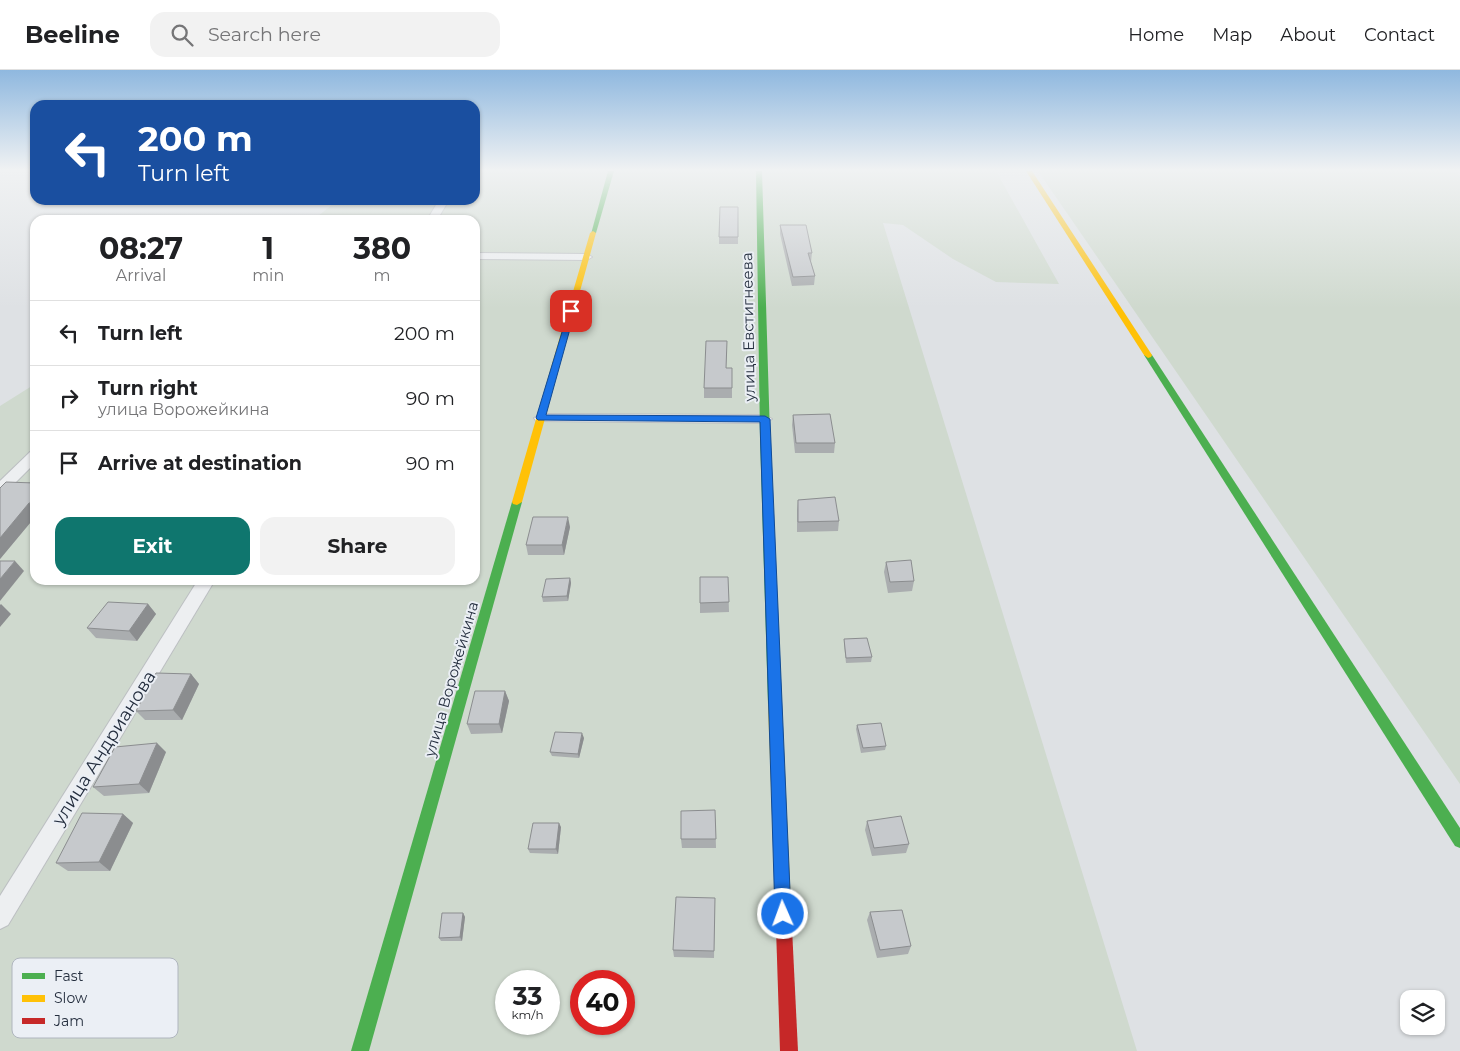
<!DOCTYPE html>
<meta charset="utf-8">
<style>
body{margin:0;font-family:Montserrat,sans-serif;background:#f2f2f2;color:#202124;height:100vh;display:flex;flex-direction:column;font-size:19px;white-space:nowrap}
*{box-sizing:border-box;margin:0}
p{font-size:16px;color:#757577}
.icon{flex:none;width:28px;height:28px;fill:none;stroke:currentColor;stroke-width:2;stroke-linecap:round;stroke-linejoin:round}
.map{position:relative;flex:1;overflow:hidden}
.sheet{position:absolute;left:30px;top:145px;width:450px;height:370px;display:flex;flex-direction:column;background:#fff;border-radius:15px;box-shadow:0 1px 4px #0004}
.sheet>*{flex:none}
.banner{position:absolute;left:30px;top:30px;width:450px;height:105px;border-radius:15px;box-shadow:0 1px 4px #0004;background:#1a4fa0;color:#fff;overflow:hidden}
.buttons{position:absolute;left:1400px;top:920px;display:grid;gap:10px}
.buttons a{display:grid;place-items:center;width:45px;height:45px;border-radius:10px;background:#fff;box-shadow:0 1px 4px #0004;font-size:25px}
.speed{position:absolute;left:495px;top:900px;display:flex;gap:10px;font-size:25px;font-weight:700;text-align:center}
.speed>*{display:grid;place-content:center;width:65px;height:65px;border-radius:50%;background:#fff;box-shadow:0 1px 4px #0004;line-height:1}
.speed small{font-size:12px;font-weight:400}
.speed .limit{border:8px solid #d22;background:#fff;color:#111}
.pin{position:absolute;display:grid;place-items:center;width:42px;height:42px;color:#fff;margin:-21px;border-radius:10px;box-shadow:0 2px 8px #0006}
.me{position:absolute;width:55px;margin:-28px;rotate:358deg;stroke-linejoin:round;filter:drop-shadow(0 0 4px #0008)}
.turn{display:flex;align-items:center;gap:18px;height:105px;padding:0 25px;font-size:22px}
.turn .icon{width:65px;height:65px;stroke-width:2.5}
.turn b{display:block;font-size:35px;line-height:42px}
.eta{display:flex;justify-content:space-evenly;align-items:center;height:85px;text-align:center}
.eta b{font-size:30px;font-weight:700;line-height:35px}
.button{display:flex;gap:10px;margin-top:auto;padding:10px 25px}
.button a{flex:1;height:58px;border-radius:15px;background:#0f766e;color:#fff;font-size:20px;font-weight:700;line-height:58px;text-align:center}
.button a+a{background:#f2f2f2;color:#202124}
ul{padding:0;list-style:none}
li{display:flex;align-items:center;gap:15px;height:65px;padding:0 25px;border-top:1px solid #e0e0e0}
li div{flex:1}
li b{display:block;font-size:19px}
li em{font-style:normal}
header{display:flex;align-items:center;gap:30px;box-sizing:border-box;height:70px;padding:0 25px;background:#fff;border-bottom:1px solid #e0e0e0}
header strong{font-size:24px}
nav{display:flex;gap:28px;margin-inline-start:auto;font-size:18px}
.search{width:350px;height:45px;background:#f2f2f2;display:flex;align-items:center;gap:12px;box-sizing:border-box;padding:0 18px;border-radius:15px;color:#757577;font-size:19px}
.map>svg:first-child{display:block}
.green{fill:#cfd9ce;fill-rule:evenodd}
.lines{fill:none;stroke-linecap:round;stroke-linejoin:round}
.street-casing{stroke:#bcbfc2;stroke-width:2}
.street{fill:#edeff1;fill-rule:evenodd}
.fast{fill:#4caf50;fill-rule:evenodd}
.slow{fill:#ffc107;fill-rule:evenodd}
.jam{fill:#c62828;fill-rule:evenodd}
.wall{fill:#aaadaf}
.shaded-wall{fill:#8b8d8f}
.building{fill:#c6c9cc;stroke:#8b8d8f}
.route{fill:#1a73e8;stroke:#114b97}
.labels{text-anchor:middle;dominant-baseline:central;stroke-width:4;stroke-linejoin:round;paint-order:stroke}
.street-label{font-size:15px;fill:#242e3e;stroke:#ebeff5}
.near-street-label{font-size:18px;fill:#242e3e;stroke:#ebeff5}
.key{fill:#ebeff5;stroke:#afb5be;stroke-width:1}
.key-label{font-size:14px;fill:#242e3e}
</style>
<header>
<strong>Beeline</strong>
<div class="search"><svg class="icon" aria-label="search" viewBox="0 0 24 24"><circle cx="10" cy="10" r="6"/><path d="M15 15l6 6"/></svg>Search here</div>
<nav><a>Home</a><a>Map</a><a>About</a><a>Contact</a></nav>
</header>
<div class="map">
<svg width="1460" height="981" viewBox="0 0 1460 981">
<rect width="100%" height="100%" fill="#dee1e4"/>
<g class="green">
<path d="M475,101H996L1059,214L996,212L953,189L903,155L883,153L1137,981H0V336L35,314V510H475V150H313L338,130H475ZM506,911H549V954H506ZM581,911H624V954H581Z"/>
<path d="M1038,101H1453L1460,105V714Z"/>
</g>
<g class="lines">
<g class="street-casing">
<g id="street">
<path d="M439,130H449L437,150H427Z"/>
<path d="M475,183L587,184L592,187L587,190L475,189Z"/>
<path d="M541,344L765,345L772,349L765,353L536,351L534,348Z"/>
<path d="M35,381V393L5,423L0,425V411L30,382Z"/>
<path d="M198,510H215L8,855L0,859V826Z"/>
</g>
</g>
<use href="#street" class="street"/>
<g class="fast">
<path d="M608,101H614L596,163L591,164Z"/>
<path d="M756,101H762L770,366L782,634L780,638L775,640L770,638L768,634L760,366Z"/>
<path d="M1148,282L1152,285L1460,758V778L1455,776L1144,285Z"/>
<path d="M517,429L522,432L369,981H351L512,432Z"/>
</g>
<g class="slow">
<path d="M1026,101H1032L1152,285L1151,287L1148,288L1144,285Z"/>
<path d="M593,161L596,163L522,432L517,435L513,434L512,432L590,163Z"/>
<path d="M775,628L780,630L782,634L792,858L790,864L784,866L778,864L776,858L768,634L770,630Z"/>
</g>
<path class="jam" d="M784,850L790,852L792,858L798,981H780L776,858L778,852Z"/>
</g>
<g class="wall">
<path d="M780,155L812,183L811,192L815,206L814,215L792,216L780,164Z"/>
<rect x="719" y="167" width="19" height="7"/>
<path d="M727,281L726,298H732V328H704V318Z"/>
<path d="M793,345L835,373L834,383H795L792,355Z"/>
<path d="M35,413V447L0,489V418Z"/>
<path d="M798,430L839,451L838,461L797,462V440Z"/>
<path d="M570,457L564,485H528L526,475Z"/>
<path d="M886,492L914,511L912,521L888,523L884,502Z"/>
<path d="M728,507L729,542L700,543V533Z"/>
<path d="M570,508L571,513L568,531L543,532L542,527Z"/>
<path d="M148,534L156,544L137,571L96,568L87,558Z"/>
<path d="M844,569L872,587L871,592L846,593L844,574Z"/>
<path d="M191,604L199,614L182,650H145L136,641Z"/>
<path d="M505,621L509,631L502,663L471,664L467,654Z"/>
<path d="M857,655L886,676L885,680L861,683L856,659Z"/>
<path d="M584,668L579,688L552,686L550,682Z"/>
<path d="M166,682L149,723L104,726L93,717Z"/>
<path d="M715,740L716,778H682L681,769Z"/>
<path d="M123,744L133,753L110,801H68L56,793Z"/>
<path d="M867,751L909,774L906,783L872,786L865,760Z"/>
<path d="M561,757L558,784L530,783L528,779Z"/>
<path d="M715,828L714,888L674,887L673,880Z"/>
<path d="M870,842L911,876L908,884L877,888L867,850Z"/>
<path d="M463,843L465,847L462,871H441L439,868Z"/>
</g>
<g class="shaded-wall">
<path d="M35,430V437L32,433Z"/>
<path d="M29,433L35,440V447L0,489V468Z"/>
<path d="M568,447L570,457L564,485L562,475Z"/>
<path d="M15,491L24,501L0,531V509Z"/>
<path d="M570,508L571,513L568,531L567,526Z"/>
<path d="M1,534L11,544L0,557V535Z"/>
<path d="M148,534L156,544L137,571L129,561Z"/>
<path d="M191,604L199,614L182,650L173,640Z"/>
<path d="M505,621L509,631L502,663L499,654Z"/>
<path d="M582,663L584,668L579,688L578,684Z"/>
<path d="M157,673L166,682L149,723L139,714Z"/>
<path d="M123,744L133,753L110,801L99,792Z"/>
<path d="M559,753L561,757L558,784L556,779Z"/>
<path d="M463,843L465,847L462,871L460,867Z"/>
</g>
<g class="building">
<path d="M720,137H738V167H719Z"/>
<path d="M780,155H806L812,183H808L815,206L793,207Z"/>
<path d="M706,271H727L726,298H732V318H704Z"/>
<path d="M830,344L835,373H796L793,345Z"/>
<path d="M6,412L35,413V430L32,433H29L0,468V418Z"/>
<path d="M835,427L839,451L798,452V430Z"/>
<path d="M533,447H568L562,475H526Z"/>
<path d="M911,490L914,511L890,512L886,492Z"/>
<path d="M0,491H15L0,509Z"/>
<path d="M700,507H728L729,532L700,533Z"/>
<path d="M570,508L567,526L542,527L546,509Z"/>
<path d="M108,532L148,534L129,561L87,558Z"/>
<path d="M867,568L872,587L846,588L844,569Z"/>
<path d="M156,603L191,604L173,640L136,641Z"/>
<path d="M475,621H505L499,654H467Z"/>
<path d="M881,653L886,676L863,678L857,655Z"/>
<path d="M555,662L582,663L578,684L550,682Z"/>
<path d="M157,673L139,714L93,717L115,677Z"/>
<path d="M715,740L716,769H681V741Z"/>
<path d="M82,743L123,744L99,792L56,793Z"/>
<path d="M901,746L909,774L874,778L867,751Z"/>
<path d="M533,753H559L556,779H528Z"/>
<path d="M676,827L715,828L714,881L673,880Z"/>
<path d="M902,840L911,876L880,880L870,842Z"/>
<path d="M442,843H463L460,867L439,868Z"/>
</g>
<linearGradient id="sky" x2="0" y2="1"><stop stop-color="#8fb8df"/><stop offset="0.42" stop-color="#f0f2f3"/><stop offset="1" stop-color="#f0f2f3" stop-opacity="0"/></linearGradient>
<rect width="1460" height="238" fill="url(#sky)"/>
<path class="route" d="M569,239L575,241L546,345L765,346L770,349L791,844L789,850L783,852L778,850L775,844L760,352L538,350L536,348Z"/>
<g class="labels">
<g class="street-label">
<text transform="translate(748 257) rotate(-91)">улица Евстигнеева</text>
<text transform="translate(451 609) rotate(-74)">улица Ворожейкина</text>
</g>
<g class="near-street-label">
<text transform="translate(104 678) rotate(-58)">улица Андрианова</text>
</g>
</g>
<rect x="12" y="888" width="166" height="80" rx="8" class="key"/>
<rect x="22" y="903" width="23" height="6" fill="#4caf50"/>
<rect x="22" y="925" width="23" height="7" fill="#ffc107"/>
<rect x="22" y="948" width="23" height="6" fill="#c62828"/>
<g class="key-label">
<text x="54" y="911">Fast</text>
<text x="54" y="933">Slow</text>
<text x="54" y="956">Jam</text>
</g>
</svg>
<div class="buttons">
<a><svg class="icon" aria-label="layers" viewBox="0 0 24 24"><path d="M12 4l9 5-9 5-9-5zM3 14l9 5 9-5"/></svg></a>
</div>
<div class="speed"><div>33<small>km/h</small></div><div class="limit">40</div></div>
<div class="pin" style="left:571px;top:241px;background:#d93025"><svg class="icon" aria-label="arrive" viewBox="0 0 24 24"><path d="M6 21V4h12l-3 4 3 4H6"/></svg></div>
<svg class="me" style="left:783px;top:844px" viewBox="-20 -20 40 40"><circle r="17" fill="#1a73e8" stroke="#fff" stroke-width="3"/><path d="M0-11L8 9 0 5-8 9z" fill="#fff"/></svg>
<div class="banner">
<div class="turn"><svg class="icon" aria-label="left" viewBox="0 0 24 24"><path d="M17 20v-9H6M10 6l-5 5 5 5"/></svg><div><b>200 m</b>Turn left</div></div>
</div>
<section class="sheet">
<div class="eta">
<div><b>08:27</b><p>Arrival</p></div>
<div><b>1</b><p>min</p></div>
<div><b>380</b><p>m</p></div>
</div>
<ul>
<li><svg class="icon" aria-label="left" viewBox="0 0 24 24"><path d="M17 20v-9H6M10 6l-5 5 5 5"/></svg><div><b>Turn left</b></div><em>200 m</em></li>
<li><svg class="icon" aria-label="right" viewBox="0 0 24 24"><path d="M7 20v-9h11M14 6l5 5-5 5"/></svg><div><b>Turn right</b><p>улица Ворожейкина</p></div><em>90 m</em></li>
<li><svg class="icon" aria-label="arrive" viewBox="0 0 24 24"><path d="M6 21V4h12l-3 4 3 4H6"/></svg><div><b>Arrive at destination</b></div><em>90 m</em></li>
</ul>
<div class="button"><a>Exit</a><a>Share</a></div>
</section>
</div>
